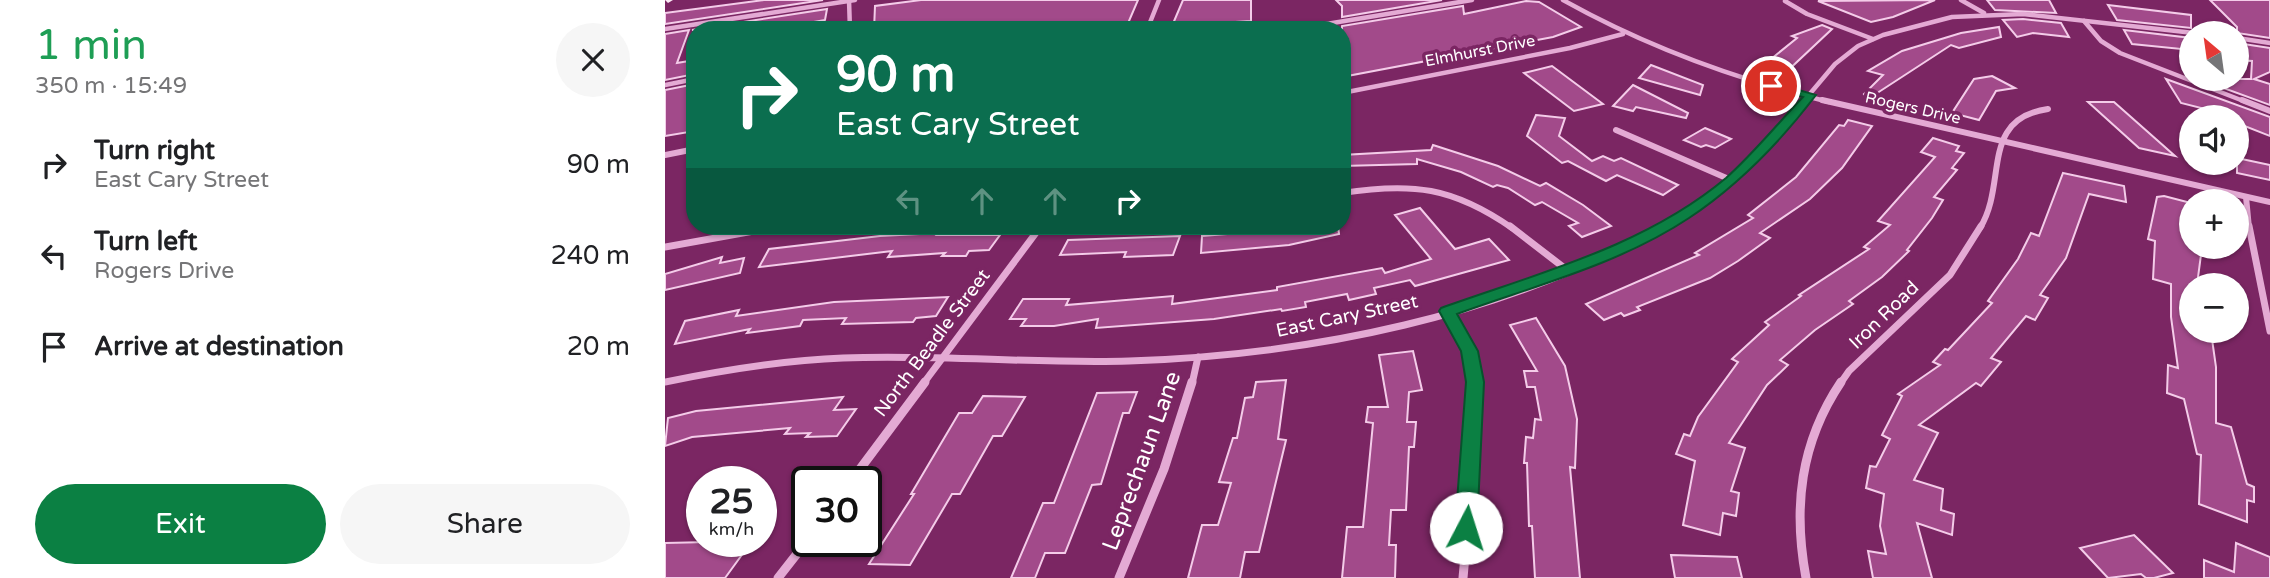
<!DOCTYPE html>
<meta charset="utf-8">
<style>
body{margin:0;font-family:"Varela Round",sans-serif;background:#f6f6f6;color:#202124;height:100vh;display:flex;flex-direction:column;font-size:26px;white-space:nowrap}
*{box-sizing:border-box;margin:0}
p{font-size:23px;color:#757577}
.icon{flex:none;width:38px;height:38px;fill:none;stroke:currentColor;stroke-width:2;stroke-linecap:round;stroke-linejoin:round}
.map{position:relative;flex:1;overflow:hidden}
.drawer{display:flex;flex-direction:column;background:#fff;width:665px}
.drawer>*{flex:none}
.guide{position:absolute;left:21px;top:21px;width:665px;height:214px;border-radius:28px;box-shadow:0 2px 5px #0004;background:#0b6e4f;color:#fff;overflow:hidden}
.needle{width:46px;rotate:331deg}
.tools{position:absolute;left:1514px;top:21px;display:grid;gap:14px}
.tools a{display:grid;place-items:center;width:70px;height:70px;border-radius:50%;background:#fff;box-shadow:0 2px 5px #0004;font-size:35px}
.speed{position:absolute;left:21px;top:466px;display:flex;gap:14px;font-size:35px;font-weight:700;text-align:center}
.speed>*{display:grid;place-content:center;width:91px;height:91px;border-radius:50%;background:#fff;box-shadow:0 2px 5px #0004;line-height:1}
.speed small{font-size:18px;font-weight:400}
.speed .limit{border:4px solid #111;border-radius:10px;background:#fff;color:#111}
.pin{position:absolute;display:grid;place-items:center;width:60px;height:60px;color:#fff;margin:-30px;border:4px solid #fff;border-radius:50%;box-shadow:0 2px 7px #0007}
.me{position:absolute;width:77px;margin:-38px;rotate:5deg;stroke-linejoin:round;filter:drop-shadow(0 0 5px #0008)}
.turn{display:flex;align-items:center;gap:24px;height:147px;padding:0 35px;font-size:32px}
.turn .icon{width:91px;height:91px;stroke-width:2.5}
.turn b{display:block;font-size:49px;line-height:60px}
.lanes{display:flex;align-items:center;height:66px;padding:0 35px;background:#0003;justify-content:center;gap:35px;direction:ltr}
.lanes .off{opacity:.35}
.round{display:grid;place-items:center;flex:none;width:74px;height:74px;border-radius:37px;background:#f6f6f6}
.head{display:flex;align-items:center;justify-content:space-between;height:119px;padding:0 35px}
h1{font-size:42px;font-weight:600;line-height:52px;color:#1e9e55}
.cta{display:flex;gap:14px;margin-top:auto;padding:14px 35px}
.cta a{flex:1;height:80px;border-radius:42px;background:#0b8043;color:#fff;font-size:28px;font-weight:600;line-height:80px;text-align:center}
.cta a+a{background:#f6f6f6;color:#202124}
ul{padding:0;list-style:none}
li{display:flex;align-items:center;gap:21px;height:91px;padding:0 35px}
li div{flex:1}
li b{display:block;font-size:26px}
li em{font-style:normal}
main{display:flex;flex:1;min-height:0}
.map>svg:first-child{display:block}
.building{fill:#a24a8a;stroke:#f4cce9;stroke-width:2}
.lines{fill:none;stroke-linecap:round;stroke-linejoin:round}
.street-far3{stroke:#e4aad4;stroke-width:4.5}
.street-far2{stroke:#e4aad4;stroke-width:6}
.street-far1{stroke:#e4aad4;stroke-width:7}
.street{stroke:#e4aad4;stroke-width:9}
.primary{fill:#fce9f6;fill-rule:evenodd}
.route{fill:#0b8043;stroke:#07532c;stroke-width:2}
.labels{text-anchor:middle;dominant-baseline:central;stroke-width:7;stroke-linejoin:round;paint-order:stroke}
.far-street-label{font-size:16px;fill:#fff;stroke:#7b2663}
.street-label{font-size:19px;fill:#fff;stroke:#7b2663}
.near-street-label{font-size:23px;fill:#fff;stroke:#7b2663}
</style>
<main>
<section class="drawer">
<div class="head"><div><h1>1 min</h1><p>350 m · 15:49</p></div><a class="round"><svg class="icon" aria-label="close" viewBox="0 0 24 24"><path d="M6 6l12 12M18 6L6 18"/></svg></a></div>
<ul>
<li><svg class="icon" aria-label="right" viewBox="0 0 24 24"><path d="M7 20v-9h11M14 6l5 5-5 5"/></svg><div><b>Turn right</b><p>East Cary Street</p></div><em>90 m</em></li>
<li><svg class="icon" aria-label="left" viewBox="0 0 24 24"><path d="M17 20v-9H6M10 6l-5 5 5 5"/></svg><div><b>Turn left</b><p>Rogers Drive</p></div><em>240 m</em></li>
<li><svg class="icon" aria-label="arrive" viewBox="0 0 24 24"><path d="M6 21V4h12l-3 4 3 4H6"/></svg><div><b>Arrive at destination</b></div><em>20 m</em></li>
</ul>
<div class="cta"><a>Exit</a><a>Share</a></div>
</section>
<div class="map">
<svg width="1605" height="578" viewBox="0 0 1605 578">
<rect width="100%" height="100%" fill="#7b2663"/>
<g class="building">
<path d="M99,0H158L0,24V13Z"/>
<path d="M256,0H473L461,28L209,30L210,6Z"/>
<path d="M518,0H586V21L507,26Z"/>
<path d="M671,0H777L677,17V6Z"/>
<path d="M1270,0L1228,17L1206,22L1153,1Z"/>
<path d="M1322,0H1384L1391,13L1330,10Z"/>
<path d="M1545,0H1605V38L1572,33V27Z"/>
<path d="M861,1L874,2L916,27L888,37L677,77V26L798,6L799,14Z"/>
<path d="M1443,5L1526,15V28L1452,20Z"/>
<path d="M162,9L160,20L104,30H27Z"/>
<path d="M1358,19L1396,23L1404,37L1368,33L1352,37L1338,20Z"/>
<path d="M1157,25L1167,29L1118,75L1095,68L1132,38L1127,36Z"/>
<path d="M1334,27L1336,37L1294,48L1286,45L1203,99L1199,94L1218,75L1203,71L1237,51L1296,33Z"/>
<path d="M24,30L12,63L30,60V74L0,80V34Z"/>
<path d="M1459,30L1526,38V50L1467,44Z"/>
<path d="M1572,43L1605,48V72L1589,79L1605,84V105L1534,79H1586L1587,61L1572,60Z"/>
<path d="M986,65L1038,85L1035,95L974,78Z"/>
<path d="M887,66L938,104L909,111L859,73Z"/>
<path d="M1327,76L1350,88L1331,91L1314,120L1287,113L1309,79Z"/>
<path d="M1501,79L1605,117V136L1572,123V117L1516,103Z"/>
<path d="M30,84V131L0,136V90Z"/>
<path d="M968,85L1023,113L1021,118L971,107L968,111L948,106Z"/>
<path d="M1423,102H1449L1510,156L1474,148Z"/>
<path d="M871,115L900,118L894,136L927,161L938,156L949,161L956,158L1013,185L998,195L952,175L941,181L903,161L897,163L862,136Z"/>
<path d="M1183,120L1207,126L1177,168L1145,199L1095,233L1105,238L1073,261L1045,278L972,307L975,310L959,316L956,313L939,320L921,304L1034,255L1030,253L1088,218L1083,215L1131,177L1174,125L1179,126Z"/>
<path d="M1040,128L1066,139L1050,148L1041,145L1036,147L1019,140Z"/>
<path d="M1268,138L1294,146L1291,151L1299,153L1287,168L1292,170L1269,197L1278,200L1267,218L1242,250L1244,251L1217,277L1184,301L1188,304L1150,330L1115,360L1123,365L1102,385L1064,443L1080,448L1066,491L1074,493L1071,516L1058,513L1055,535L1018,525L1030,461L1011,454L1019,434L1025,436L1033,417L1073,362L1067,359L1104,325L1100,322L1136,296L1134,295L1204,249L1199,247L1225,225L1213,221L1270,157L1256,152Z"/>
<path d="M768,145L833,166L875,186L881,183L918,205L946,226L917,237L904,226L913,223L877,202L870,205L843,188L832,185L828,187L796,172L752,159V164L677,166V155L766,150Z"/>
<path d="M1572,158L1605,165V180L1572,173Z"/>
<path d="M1398,173L1459,186L1461,202L1424,194L1401,258L1375,295L1383,298L1370,320L1361,316L1326,358L1336,362L1316,386L1311,383L1254,425L1273,433L1249,480L1278,489L1276,510L1289,514L1287,535L1252,523L1267,578H1208L1203,551L1221,554L1215,526L1219,494L1201,488L1205,466L1211,467L1225,439L1217,435L1237,396L1233,394L1275,365L1268,362L1280,349L1283,350L1327,303L1323,301L1353,259L1366,233L1374,236Z"/>
<path d="M1499,196L1526,203V247H1537L1532,285H1526V333L1547,339L1551,367V423L1566,427L1582,484L1589,487V502L1582,500V522L1534,504L1536,455L1532,454L1519,399L1502,393L1503,365L1513,368L1506,317V284L1488,279L1490,241L1483,239L1492,197Z"/>
<path d="M755,208L790,249L824,239L844,260L750,286L745,280L709,288L711,294L684,300L682,294L640,302L641,307L617,311L616,309L549,319L431,328L433,319L389,326H356L361,319H345L358,299H404L401,305L508,296L507,304L612,290V287L717,268L720,273L766,259L730,215Z"/>
<path d="M607,226H673L674,234L624,245L536,253L537,236L599,231L598,227Z"/>
<path d="M274,233L272,235H335L324,250L304,251L301,256H277L280,253L223,257L227,251L94,267L104,249L215,236Z"/>
<path d="M515,236L508,255L459,257L461,252L395,255L403,240Z"/>
<path d="M57,257L55,263L79,258L75,273L0,290V274Z"/>
<path d="M283,297L271,316L251,318L248,322L177,324L181,318L138,320L135,326L82,333L85,329L10,344L20,321L74,310L71,316L169,302Z"/>
<path d="M871,318L900,366L912,419L910,468L905,467L915,578H870L867,526H864L862,463H859L861,437L868,438L870,419L876,420L870,387H862L859,371H872L845,325Z"/>
<path d="M748,351L757,390L744,392L742,422H751L749,447H744L741,510H726L724,545H731L730,578H677L682,527H698L708,423L701,422L703,407H723L714,355Z"/>
<path d="M621,380L613,439L621,440L594,552H580L575,578H523L537,525H553L566,483L554,482L568,438H572L580,398L588,397L591,382Z"/>
<path d="M472,392L464,413H458L436,484L427,485L400,553H380L370,578H346L378,503H389L432,393Z"/>
<path d="M318,396L360,397L337,436H328L295,494H287L245,565L204,564L249,494H246L294,413H307Z"/>
<path d="M178,397L169,410L191,409L172,436L141,437L145,433L120,434L125,428L27,437L0,446L3,418L31,411Z"/>
<path d="M1469,535L1508,573L1489,578H1481L1476,574L1443,578L1415,548Z"/>
<path d="M87,541L60,578H0V543Z"/>
<path d="M1571,543L1605,557V578H1539V560L1569,572Z"/>
<path d="M1006,555L1072,557L1077,578H1010Z"/>
</g>
<g class="lines">
<g class="street-far3">
<path d="M184,0L185,30"/>
<path d="M898,0C982,47 1070,79 1164,102"/>
<path d="M1296,0L1319,13"/>
<path d="M1120,1L1142,14L1208,39"/>
<path d="M1419,21L1436,41L1455,53L1581,102"/>
<path d="M0,29L190,0"/>
<path d="M482,30L494,0"/>
<path d="M625,30L807,0"/>
<path d="M1572,38L1605,43"/>
<path d="M0,85L30,79"/>
<path d="M677,93L905,48L958,34"/>
<path d="M1138,102L1170,64L1193,46L1218,35L1287,17L1358,14L1529,33"/>
</g>
<g class="street-far2">
<path d="M1157,100L1605,202"/>
<path d="M1577,100L1605,111"/>
<path d="M951,130L1066,180"/>
<path d="M0,155L30,149"/>
<path d="M677,193C747,182 788,187 847,228"/>
<path d="M1581,197L1584,228"/>
<path d="M108,228L117,226"/>
<path d="M995,228C1051,195 1101,152 1140,100"/>
<path d="M1315,228C1343,183 1314,119 1383,109"/>
</g>
<g class="street-far1">
<path d="M845,226L902,270"/>
<path d="M1584,226L1605,331"/>
<path d="M0,247L117,226"/>
<path d="M782,311L803,348L810,384"/>
<path d="M0,382C59,370 118,360 178,358C273,354 369,364 464,361C646,355 839,316 998,226"/>
<path d="M258,384L376,226"/>
<path d="M527,384L533,357"/>
<path d="M1175,384L1184,371L1285,275L1316,226"/>
</g>
<g class="street">
<path d="M186,481L260,382"/>
<path d="M113,578L142,541"/>
<path d="M454,578L499,469L527,382"/>
<path d="M798,578L811,434L810,382"/>
<path d="M1141,578C1128,508 1135,443 1176,382"/>
</g>
<path class="primary" d="M0,0H8L3,3Z"/>
</g>
<path class="route" d="M1106,82L1151,95C1116,141 1072,186 1024,218C955,264 869,286 792,314L813,351L819,382L812,528L809,534L801,536L794,534L790,528L801,382L796,351L774,311L776,308C874,273 980,246 1061,178C1088,154 1113,123 1138,97L1102,88V83Z"/>
<g class="labels">
<g class="far-street-label">
<text transform="translate(815 51) rotate(-11)">Elmhurst Drive</text>
<text transform="translate(1248 108) rotate(13)">Rogers Drive</text>
</g>
<g class="street-label">
<text transform="translate(1219 315) rotate(-44)">Iron Road</text>
<text transform="translate(682 316) rotate(-12)">East Cary Street</text>
<text transform="translate(267 343) rotate(-53)">North Beadle Street</text>
</g>
<g class="near-street-label">
<text transform="translate(477 461) rotate(-70)">Leprechaun Lane</text>
</g>
</g>
</svg>
<div class="tools">
<a><svg class="needle" viewBox="-14 -14 28 28"><path d="M0-13l5 13h-10z" fill="#e53935"/><path d="M0 13l5-13h-10z" fill="#757577"/></svg></a>
<a><svg class="icon" aria-label="sound" viewBox="0 0 24 24"><path d="M4 9h4l5-4v14l-5-4H4zM17 9q2 3 0 6"/></svg></a>
<a>+</a>
<a>−</a>
</div>
<div class="speed"><div>25<small>km/h</small></div><div class="limit">30</div></div>
<div class="pin" style="left:1106px;top:86px;background:#d93025"><svg class="icon" aria-label="arrive" viewBox="0 0 24 24"><path d="M6 21V4h12l-3 4 3 4H6"/></svg></div>
<svg class="me" style="left:801px;top:528px" viewBox="-20 -20 40 40"><circle r="19" fill="#fff"/><path d="M0-13L10 11 0 6-10 11z" fill="#0b8043"/></svg>
<div class="guide">
<div class="turn"><svg class="icon" aria-label="right" viewBox="0 0 24 24"><path d="M7 20v-9h11M14 6l5 5-5 5"/></svg><div><b>90 m</b>East Cary Street</div></div>
<div class="lanes"><svg class="icon off" aria-label="left" viewBox="0 0 24 24"><path d="M17 20v-9H6M10 6l-5 5 5 5"/></svg><svg class="icon off" aria-label="ahead" viewBox="0 0 24 24"><path d="M12 20V5M6 11l6-6 6 6"/></svg><svg class="icon off" aria-label="ahead" viewBox="0 0 24 24"><path d="M12 20V5M6 11l6-6 6 6"/></svg><svg class="icon" aria-label="right" viewBox="0 0 24 24"><path d="M7 20v-9h11M14 6l5 5-5 5"/></svg></div>
</div>
</div>
</main>
